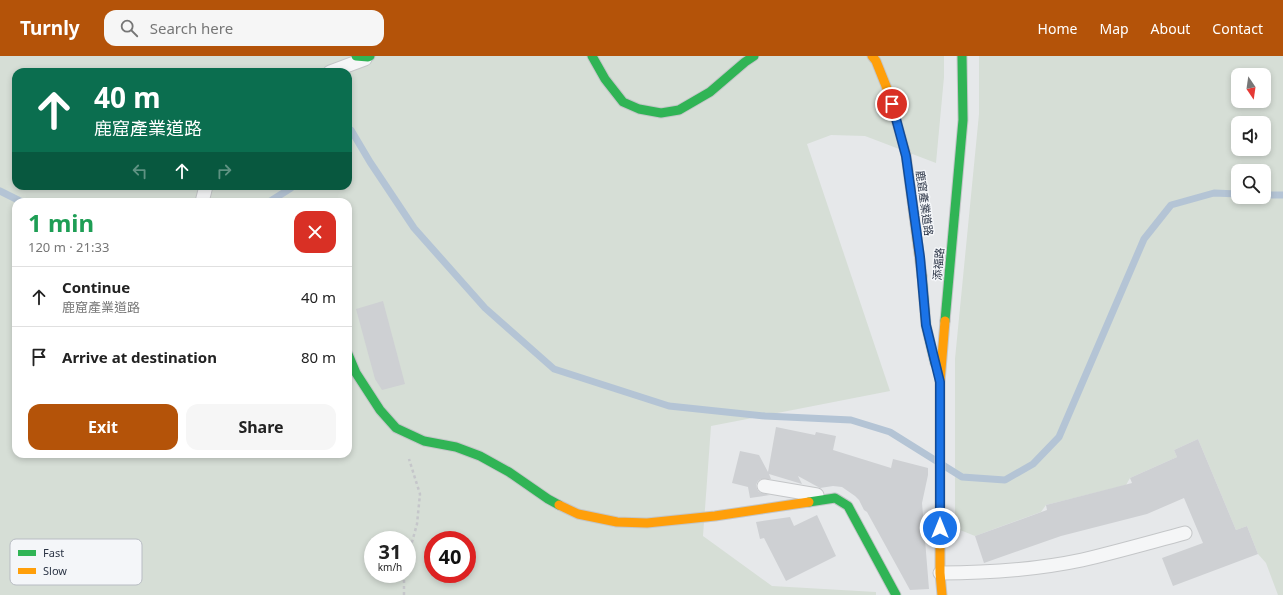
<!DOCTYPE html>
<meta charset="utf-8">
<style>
body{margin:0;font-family:"Noto Sans","Noto Sans TC",sans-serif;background:#f6f6f6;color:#222;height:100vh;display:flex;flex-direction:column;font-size:15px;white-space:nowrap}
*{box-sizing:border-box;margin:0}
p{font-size:13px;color:#767676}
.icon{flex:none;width:22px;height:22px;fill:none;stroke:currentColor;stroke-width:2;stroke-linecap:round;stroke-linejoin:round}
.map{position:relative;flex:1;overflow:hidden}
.side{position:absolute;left:12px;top:142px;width:340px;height:260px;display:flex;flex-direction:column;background:#fff;border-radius:12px;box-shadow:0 2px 6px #0003}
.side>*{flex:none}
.guide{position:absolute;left:12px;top:12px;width:340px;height:122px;border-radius:12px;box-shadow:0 2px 6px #0003;background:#0b6e4f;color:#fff;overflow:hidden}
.needle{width:26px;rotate:167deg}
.tools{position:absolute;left:1231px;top:12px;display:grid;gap:8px}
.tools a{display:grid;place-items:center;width:40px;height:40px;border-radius:8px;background:#fff;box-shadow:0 2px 6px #0003;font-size:20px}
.speed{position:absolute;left:364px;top:475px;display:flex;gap:8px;font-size:20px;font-weight:700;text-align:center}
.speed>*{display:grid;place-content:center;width:52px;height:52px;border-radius:50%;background:#fff;box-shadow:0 2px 6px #0003;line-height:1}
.speed small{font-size:10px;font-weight:400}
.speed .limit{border:6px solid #d22;background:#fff;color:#111}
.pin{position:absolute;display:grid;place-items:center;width:34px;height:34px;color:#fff;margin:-17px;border:2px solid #fff;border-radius:50%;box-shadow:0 1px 4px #0007}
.me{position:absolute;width:44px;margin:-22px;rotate:0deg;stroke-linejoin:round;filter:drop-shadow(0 0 3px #0008)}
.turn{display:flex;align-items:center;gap:14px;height:84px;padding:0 16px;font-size:18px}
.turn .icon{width:52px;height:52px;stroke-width:2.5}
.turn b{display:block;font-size:28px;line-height:34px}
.lanes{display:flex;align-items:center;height:38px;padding:0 16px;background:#0003;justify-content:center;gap:20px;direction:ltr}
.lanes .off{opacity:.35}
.round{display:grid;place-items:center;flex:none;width:42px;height:42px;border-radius:12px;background:#f6f6f6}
.head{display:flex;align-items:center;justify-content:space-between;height:68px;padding:0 16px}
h1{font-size:24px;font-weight:700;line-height:30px;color:#1e9e55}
.primary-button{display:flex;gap:8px;margin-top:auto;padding:8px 16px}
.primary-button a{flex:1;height:46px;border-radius:12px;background:#b45309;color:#fff;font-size:16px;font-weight:700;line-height:46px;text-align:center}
.primary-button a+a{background:#f6f6f6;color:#222}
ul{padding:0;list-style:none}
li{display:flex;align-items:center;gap:12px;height:60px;padding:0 16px;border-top:1px solid #e0e0e0}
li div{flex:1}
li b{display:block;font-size:15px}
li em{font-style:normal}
header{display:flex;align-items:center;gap:24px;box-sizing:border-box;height:56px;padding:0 20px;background:#b45309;color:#fff}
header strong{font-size:19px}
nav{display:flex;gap:22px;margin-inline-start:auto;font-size:14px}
.search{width:280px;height:36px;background:#f6f6f6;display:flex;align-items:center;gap:10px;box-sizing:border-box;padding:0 14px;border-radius:12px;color:#767676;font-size:15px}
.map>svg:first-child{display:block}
.green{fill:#d6ded6;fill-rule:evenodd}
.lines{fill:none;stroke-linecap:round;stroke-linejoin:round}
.stream{stroke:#b4c4d5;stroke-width:7}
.building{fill:#ced0d3}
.lane-casing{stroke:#c4c6c8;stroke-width:15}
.fast-casing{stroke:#c4c6c8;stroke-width:11}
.slow-casing{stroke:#c4c6c8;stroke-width:11}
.path{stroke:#c5c6ca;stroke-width:2.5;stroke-dasharray:3 3;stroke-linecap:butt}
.lane{stroke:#f5f6f7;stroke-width:13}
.fast{stroke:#30b455;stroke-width:9}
.slow{stroke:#ff9f0a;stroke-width:9}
.route-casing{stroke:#114b97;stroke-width:10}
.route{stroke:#1a73e8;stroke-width:7}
.labels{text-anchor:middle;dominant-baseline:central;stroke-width:3;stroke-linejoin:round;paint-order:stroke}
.street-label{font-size:11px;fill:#2b3445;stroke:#f4f6f9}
.key{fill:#f4f6f9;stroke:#b8bcc3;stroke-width:1}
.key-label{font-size:11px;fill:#2b3445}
</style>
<header>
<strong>Turnly</strong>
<div class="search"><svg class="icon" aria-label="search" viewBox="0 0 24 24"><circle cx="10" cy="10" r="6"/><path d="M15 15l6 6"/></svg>Search here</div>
<nav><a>Home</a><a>Map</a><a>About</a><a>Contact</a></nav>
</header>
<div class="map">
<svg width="1283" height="539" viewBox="0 0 1283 539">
<rect width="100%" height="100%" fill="#e6e8ea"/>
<g class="green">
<path d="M0,0H944V21L936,107L865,80L831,79L807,88L890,335L711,370L703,480L772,530L876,536V539H0ZM16,16H348V130H16ZM16,146H348V398H16ZM373,484H407V518H373ZM433,484H467V518H433Z"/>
<path d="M979,0H1283V539H1278L1266,507L1258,498L1247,470L1236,474L1198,383L1174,394L1177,401L1130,422L1126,429L1046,449L1041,456L975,480L955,472V303L979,58ZM1238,19H1264V45H1238ZM1238,67H1264V93H1238ZM1238,115H1264V141H1238Z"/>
</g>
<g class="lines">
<g class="stream">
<path d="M348,75L351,74L370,106L414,172L485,252L554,313L669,350L765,360L851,364L890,376L962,421L1005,424L1033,408L1059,381L1144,183L1171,149L1214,137L1238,138"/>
<path d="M0,135L22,146"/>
<path d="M1264,139H1283"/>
<path d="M269,146L291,132L293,130"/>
</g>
</g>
<g class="building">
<path d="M383,245L405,328L382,334L375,323L356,253Z"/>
<path d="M776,371L815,379L816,376L836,380L833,394L891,412L893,403L928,412V419L922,447L929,533L910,534L867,456L864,454L859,444L855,440L842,431L833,430L820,432L798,420L802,428L769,418L771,423H761L758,425L756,429L757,433L759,436L770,439L750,442L748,431L732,427L740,395L759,399L768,416Z"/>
<path d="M1198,383L1236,474L1247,470L1258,498L1173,530L1162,502L1203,487L1184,442L1147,458L1061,480L984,507L975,480L1047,454L1046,449L1132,427L1130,422L1177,401L1174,394Z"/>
<path d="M817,459L836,500L786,525L764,482L760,483L756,466L790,461L794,470Z"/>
</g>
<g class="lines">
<g class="lane-casing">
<g id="lane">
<path d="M330,16L365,3"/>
<path d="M202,146L206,130"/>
<path d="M764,430L817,439"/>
<path d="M940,517C987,517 1035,514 1082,504C1116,496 1151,486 1185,477"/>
</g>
</g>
<g class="fast-casing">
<g id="fast">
<path d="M356,0L368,1L370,0"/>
<path d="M592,0L605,23L623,46L639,53L661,57L679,54L710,36L745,6L754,0"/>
<path d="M922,220L926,269L935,307"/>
<path d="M945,265L963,64L962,0"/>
<path d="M348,298L356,317L380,354L396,372L424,385L456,391L480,400L509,416L548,443L559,449"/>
<path d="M809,446L835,442L848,450L896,539"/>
</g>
</g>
<g class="slow-casing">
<g id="slow">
<path d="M872,0L876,5L888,35L906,99L922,220"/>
<path d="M559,449L578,458L617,466L647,467L715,460L809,446"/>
<path d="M942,539L940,517V326L945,265"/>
</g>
</g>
<g class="path">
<path d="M407,504L417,468L420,438L409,403"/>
<path d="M404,518V539"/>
</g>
<use href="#lane" class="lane"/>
<use href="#fast" class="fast"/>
<use href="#slow" class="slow"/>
</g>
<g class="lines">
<g class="route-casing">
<path id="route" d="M892,48L906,100L920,201L926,269L940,326V472"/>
</g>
<use href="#route" class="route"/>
</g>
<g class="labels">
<g class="street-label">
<text transform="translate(925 147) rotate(82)">鹿窟產業道路</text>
<text transform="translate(938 208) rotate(-85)">添福路</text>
</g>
</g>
<rect x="10" y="483" width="132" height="46" rx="6" class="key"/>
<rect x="18" y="494" width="18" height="6" fill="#30b455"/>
<rect x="18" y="512" width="18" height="6" fill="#ff9f0a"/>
<g class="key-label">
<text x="43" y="501">Fast</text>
<text x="43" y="519">Slow</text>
</g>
</svg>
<div class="tools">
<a><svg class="needle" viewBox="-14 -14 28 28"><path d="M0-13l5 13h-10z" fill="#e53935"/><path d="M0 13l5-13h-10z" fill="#767676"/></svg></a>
<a><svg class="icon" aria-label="sound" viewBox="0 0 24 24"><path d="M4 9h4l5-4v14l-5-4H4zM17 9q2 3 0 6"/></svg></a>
<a><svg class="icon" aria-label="search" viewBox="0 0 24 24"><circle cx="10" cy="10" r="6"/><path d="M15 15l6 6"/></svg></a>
</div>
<div class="speed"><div>31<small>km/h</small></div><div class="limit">40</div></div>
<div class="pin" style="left:892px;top:48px;background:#d93025"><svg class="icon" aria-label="arrive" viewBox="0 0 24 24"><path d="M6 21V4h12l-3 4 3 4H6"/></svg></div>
<svg class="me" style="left:940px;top:472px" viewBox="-20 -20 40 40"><circle r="17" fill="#1a73e8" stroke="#fff" stroke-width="3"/><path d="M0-11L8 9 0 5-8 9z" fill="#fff"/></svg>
<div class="guide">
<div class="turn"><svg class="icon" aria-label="ahead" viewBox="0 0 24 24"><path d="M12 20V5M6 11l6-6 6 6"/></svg><div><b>40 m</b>鹿窟產業道路</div></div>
<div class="lanes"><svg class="icon off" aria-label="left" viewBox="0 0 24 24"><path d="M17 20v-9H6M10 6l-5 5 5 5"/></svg><svg class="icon" aria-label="ahead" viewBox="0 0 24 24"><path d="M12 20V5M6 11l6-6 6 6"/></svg><svg class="icon off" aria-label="right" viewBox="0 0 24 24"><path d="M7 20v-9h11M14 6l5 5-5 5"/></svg></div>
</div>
<section class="side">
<div class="head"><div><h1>1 min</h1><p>120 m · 21:33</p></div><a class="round" style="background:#d93025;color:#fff"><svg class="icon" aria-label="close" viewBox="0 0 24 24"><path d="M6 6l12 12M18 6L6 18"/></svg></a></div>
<ul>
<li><svg class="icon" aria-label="ahead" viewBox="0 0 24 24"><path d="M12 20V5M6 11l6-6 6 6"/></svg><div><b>Continue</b><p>鹿窟產業道路</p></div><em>40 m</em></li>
<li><svg class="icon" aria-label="arrive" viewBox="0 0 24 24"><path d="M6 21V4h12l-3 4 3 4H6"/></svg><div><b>Arrive at destination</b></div><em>80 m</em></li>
</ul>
<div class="primary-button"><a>Exit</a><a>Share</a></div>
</section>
</div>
